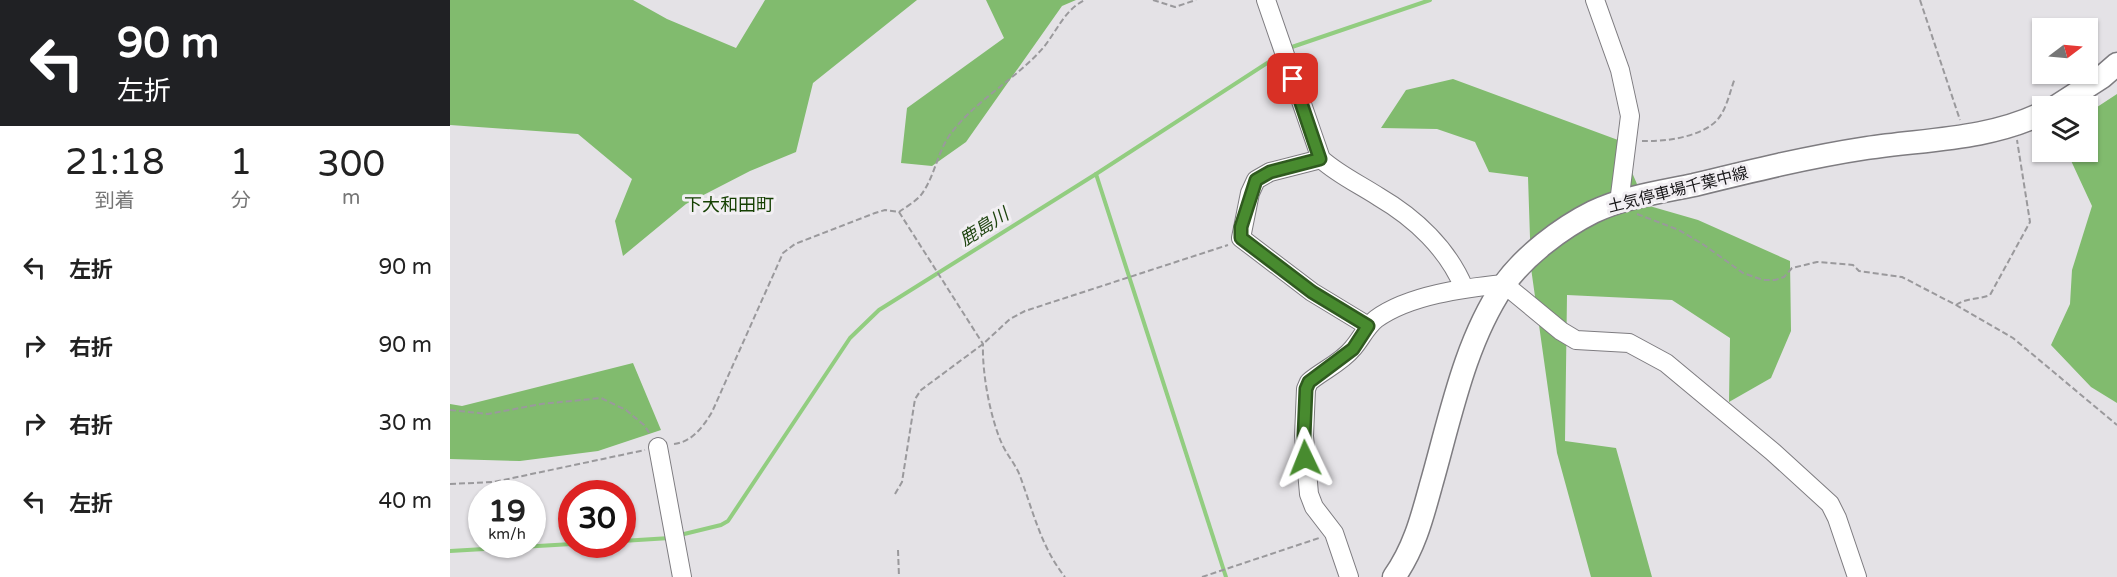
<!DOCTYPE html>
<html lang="ja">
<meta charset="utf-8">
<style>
body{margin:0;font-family:"Varela Round","Noto Sans JP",sans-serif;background:#f2f2f2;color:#222;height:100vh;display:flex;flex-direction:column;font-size:22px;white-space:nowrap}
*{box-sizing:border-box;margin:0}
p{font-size:20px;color:#767676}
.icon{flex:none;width:33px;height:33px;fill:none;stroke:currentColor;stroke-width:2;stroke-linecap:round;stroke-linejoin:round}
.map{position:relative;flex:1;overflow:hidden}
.panel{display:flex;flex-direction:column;background:#fff;width:450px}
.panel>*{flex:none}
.top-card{background:#202124;color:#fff;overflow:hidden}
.needle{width:39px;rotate:74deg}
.tools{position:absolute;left:1582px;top:18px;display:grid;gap:12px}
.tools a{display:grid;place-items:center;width:66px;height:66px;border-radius:0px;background:#fff;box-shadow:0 2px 4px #0004;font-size:30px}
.speed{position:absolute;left:18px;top:480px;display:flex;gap:12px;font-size:30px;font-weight:700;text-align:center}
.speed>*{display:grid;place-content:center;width:78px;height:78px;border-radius:50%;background:#fff;box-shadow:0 2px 4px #0004;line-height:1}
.speed small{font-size:15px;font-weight:400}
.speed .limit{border:9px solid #d22;background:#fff;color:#111}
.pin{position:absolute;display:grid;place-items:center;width:51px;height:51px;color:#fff;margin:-26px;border-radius:12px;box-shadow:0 3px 9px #0006}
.me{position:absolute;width:66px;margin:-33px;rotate:358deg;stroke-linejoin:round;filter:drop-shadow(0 0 4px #0008)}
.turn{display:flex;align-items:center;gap:21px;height:126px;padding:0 18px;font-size:27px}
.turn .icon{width:78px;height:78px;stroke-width:2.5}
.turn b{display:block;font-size:42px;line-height:51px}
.eta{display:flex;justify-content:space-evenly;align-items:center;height:102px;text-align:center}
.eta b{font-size:36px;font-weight:600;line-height:42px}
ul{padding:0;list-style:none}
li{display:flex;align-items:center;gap:18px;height:78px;padding:0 18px}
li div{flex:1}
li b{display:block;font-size:22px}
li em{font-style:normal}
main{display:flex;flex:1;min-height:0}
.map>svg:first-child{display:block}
.forest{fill:#81bb6e}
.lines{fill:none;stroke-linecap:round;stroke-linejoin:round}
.stream{stroke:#92cd80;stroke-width:4}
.minor-casing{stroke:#7e7c80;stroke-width:20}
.major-casing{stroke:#7e7c80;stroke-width:25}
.path{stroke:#9a999c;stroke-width:2;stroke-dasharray:6 3;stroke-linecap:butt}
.minor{stroke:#fff;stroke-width:18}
.major{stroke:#fff;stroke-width:22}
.route-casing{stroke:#2f5a1f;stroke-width:15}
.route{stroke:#488b2f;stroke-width:10}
.labels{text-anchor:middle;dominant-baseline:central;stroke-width:6;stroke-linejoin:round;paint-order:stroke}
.street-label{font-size:16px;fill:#171618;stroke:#f2eff3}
.neighbourhood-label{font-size:18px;fill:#154002;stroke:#f2eff3}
.water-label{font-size:18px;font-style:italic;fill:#1e440f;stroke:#f2eff3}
</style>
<main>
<section class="panel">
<div class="top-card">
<div class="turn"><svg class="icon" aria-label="left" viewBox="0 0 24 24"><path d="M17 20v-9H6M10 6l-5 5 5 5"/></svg><div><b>90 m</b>左折</div></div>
</div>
<div class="eta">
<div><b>21:18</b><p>到着</p></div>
<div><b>1</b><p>分</p></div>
<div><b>300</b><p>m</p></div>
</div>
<ul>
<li><svg class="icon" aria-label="left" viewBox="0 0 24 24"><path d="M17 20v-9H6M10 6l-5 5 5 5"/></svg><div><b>左折</b></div><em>90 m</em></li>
<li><svg class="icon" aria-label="right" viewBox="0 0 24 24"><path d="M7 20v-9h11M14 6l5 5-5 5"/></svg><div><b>右折</b></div><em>90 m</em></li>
<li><svg class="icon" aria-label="right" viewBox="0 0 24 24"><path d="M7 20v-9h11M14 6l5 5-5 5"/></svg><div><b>右折</b></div><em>30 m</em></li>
<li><svg class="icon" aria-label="left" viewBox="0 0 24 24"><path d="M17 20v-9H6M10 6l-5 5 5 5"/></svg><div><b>左折</b></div><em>40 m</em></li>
</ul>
</section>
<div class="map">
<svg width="1667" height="577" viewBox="0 0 1667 577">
<rect width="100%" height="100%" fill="#e4e2e6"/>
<g class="forest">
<path d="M0,0H183L217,19L286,48L315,0H467L363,83L346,152L300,171L236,204L173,256L165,221L182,179L128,134L0,125Z"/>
<path d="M536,0H626L612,6L516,142L482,166L451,163L457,108L554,38Z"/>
<path d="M1003,79L1168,140L1196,205L1248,220L1340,261L1341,331L1321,378L1279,402L1280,338L1222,300L1117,295L1115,441L1166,448L1202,577H1141L1107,453L1081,268L1078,177L1039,172L1025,142L987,129L931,128L956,90Z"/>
<path d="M1667,94V403L1641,387L1601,345L1620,304L1622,270L1642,206L1617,152H1638V113Z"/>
<path d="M183,363L211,430L148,451L70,461L0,459V404L12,406Z"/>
</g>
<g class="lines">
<g class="stream">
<path d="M839,48L980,0"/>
<path d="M646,174L776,577"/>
<path d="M230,535L271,525L278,521L400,338L429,310L646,174L828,56"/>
<path d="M172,541L220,538"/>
<path d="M0,551L122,544"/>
</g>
<g class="minor-casing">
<g id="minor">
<path d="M816,0L871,159C889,175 909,184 929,197C965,218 998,249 1014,288"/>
<path d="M1145,0L1170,70L1180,116L1169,203"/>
<path d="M871,159L820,172L806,180L800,193L791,238L862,292L918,326"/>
<path d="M208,447L232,577"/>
<path d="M899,577L884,533L864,507L859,494L854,436L856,389L859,382C873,370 891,363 903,348C911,339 916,327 926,319C959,295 1014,288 1054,284L1111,331L1126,340L1179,343L1216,363L1323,452L1380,504L1387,518L1407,577"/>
</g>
</g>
<g class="major-casing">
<g id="major">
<path d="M1607,106L1652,77L1667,64"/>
<path d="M944,577C964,549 972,518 981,485C1000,419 1014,344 1053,286C1074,256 1111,228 1143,212C1174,197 1211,192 1244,185C1301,171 1358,157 1417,148C1477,139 1537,140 1593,113"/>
</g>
</g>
<g class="path">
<path d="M703,0L725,7L746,0"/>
<path d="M1470,0L1510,120"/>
<path d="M1192,141C1214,142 1253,137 1268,119C1277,108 1280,91 1285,78"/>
<path d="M449,212L533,344C532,373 540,417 552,444C557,455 566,465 570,476C583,511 591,547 615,577"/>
<path d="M1187,214L1229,230L1254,245L1293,273L1313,280H1325L1334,277L1342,268L1367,262L1403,265L1409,271L1452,277L1506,305L1563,338L1667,425"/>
<path d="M1506,305C1518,297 1528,300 1540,295L1580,222L1567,140"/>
<path d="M0,410L38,414L91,404L151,398L176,410L194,425L200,434"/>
<path d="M224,444C242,442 253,427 262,412L333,253L345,244L425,213L435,210L449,212C456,207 466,201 471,195C484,178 487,154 499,136C524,101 565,80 593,48C607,31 615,9 635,0"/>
<path d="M0,484L44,482L195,450"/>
<path d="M445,494L452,482L465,399L471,390L533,344L560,319L575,311L778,245"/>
<path d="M448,550L449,577"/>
<path d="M752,577L869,538"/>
</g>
<use href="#minor" class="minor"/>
<use href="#major" class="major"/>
</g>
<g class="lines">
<g class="route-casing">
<path id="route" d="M843,79L870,159L820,172L806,180L791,227V238L862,292L918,326L903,349L859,382L856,389L854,436L855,458"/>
</g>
<use href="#route" class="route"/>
</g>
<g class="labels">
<g class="street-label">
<text transform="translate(1228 190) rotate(-14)">土気停車場千葉中線</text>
</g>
<g class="neighbourhood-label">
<text x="279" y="205">下大和田町</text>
</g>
<g class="water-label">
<text transform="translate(534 227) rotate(-32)">鹿島川</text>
</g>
</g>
</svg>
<div class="tools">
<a><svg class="needle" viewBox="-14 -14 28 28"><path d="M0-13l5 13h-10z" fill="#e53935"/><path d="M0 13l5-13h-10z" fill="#767676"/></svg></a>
<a><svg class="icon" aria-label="layers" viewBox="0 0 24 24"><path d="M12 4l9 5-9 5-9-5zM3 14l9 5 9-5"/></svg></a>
</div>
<div class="speed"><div>19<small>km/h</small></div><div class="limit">30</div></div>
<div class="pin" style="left:843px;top:79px;background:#d93025"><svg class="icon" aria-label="arrive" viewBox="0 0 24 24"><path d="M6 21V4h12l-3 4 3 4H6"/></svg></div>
<svg class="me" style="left:855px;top:458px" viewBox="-20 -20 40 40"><path d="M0-17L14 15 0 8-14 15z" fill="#488b2f" stroke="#fff" stroke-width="4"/></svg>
</div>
</main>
